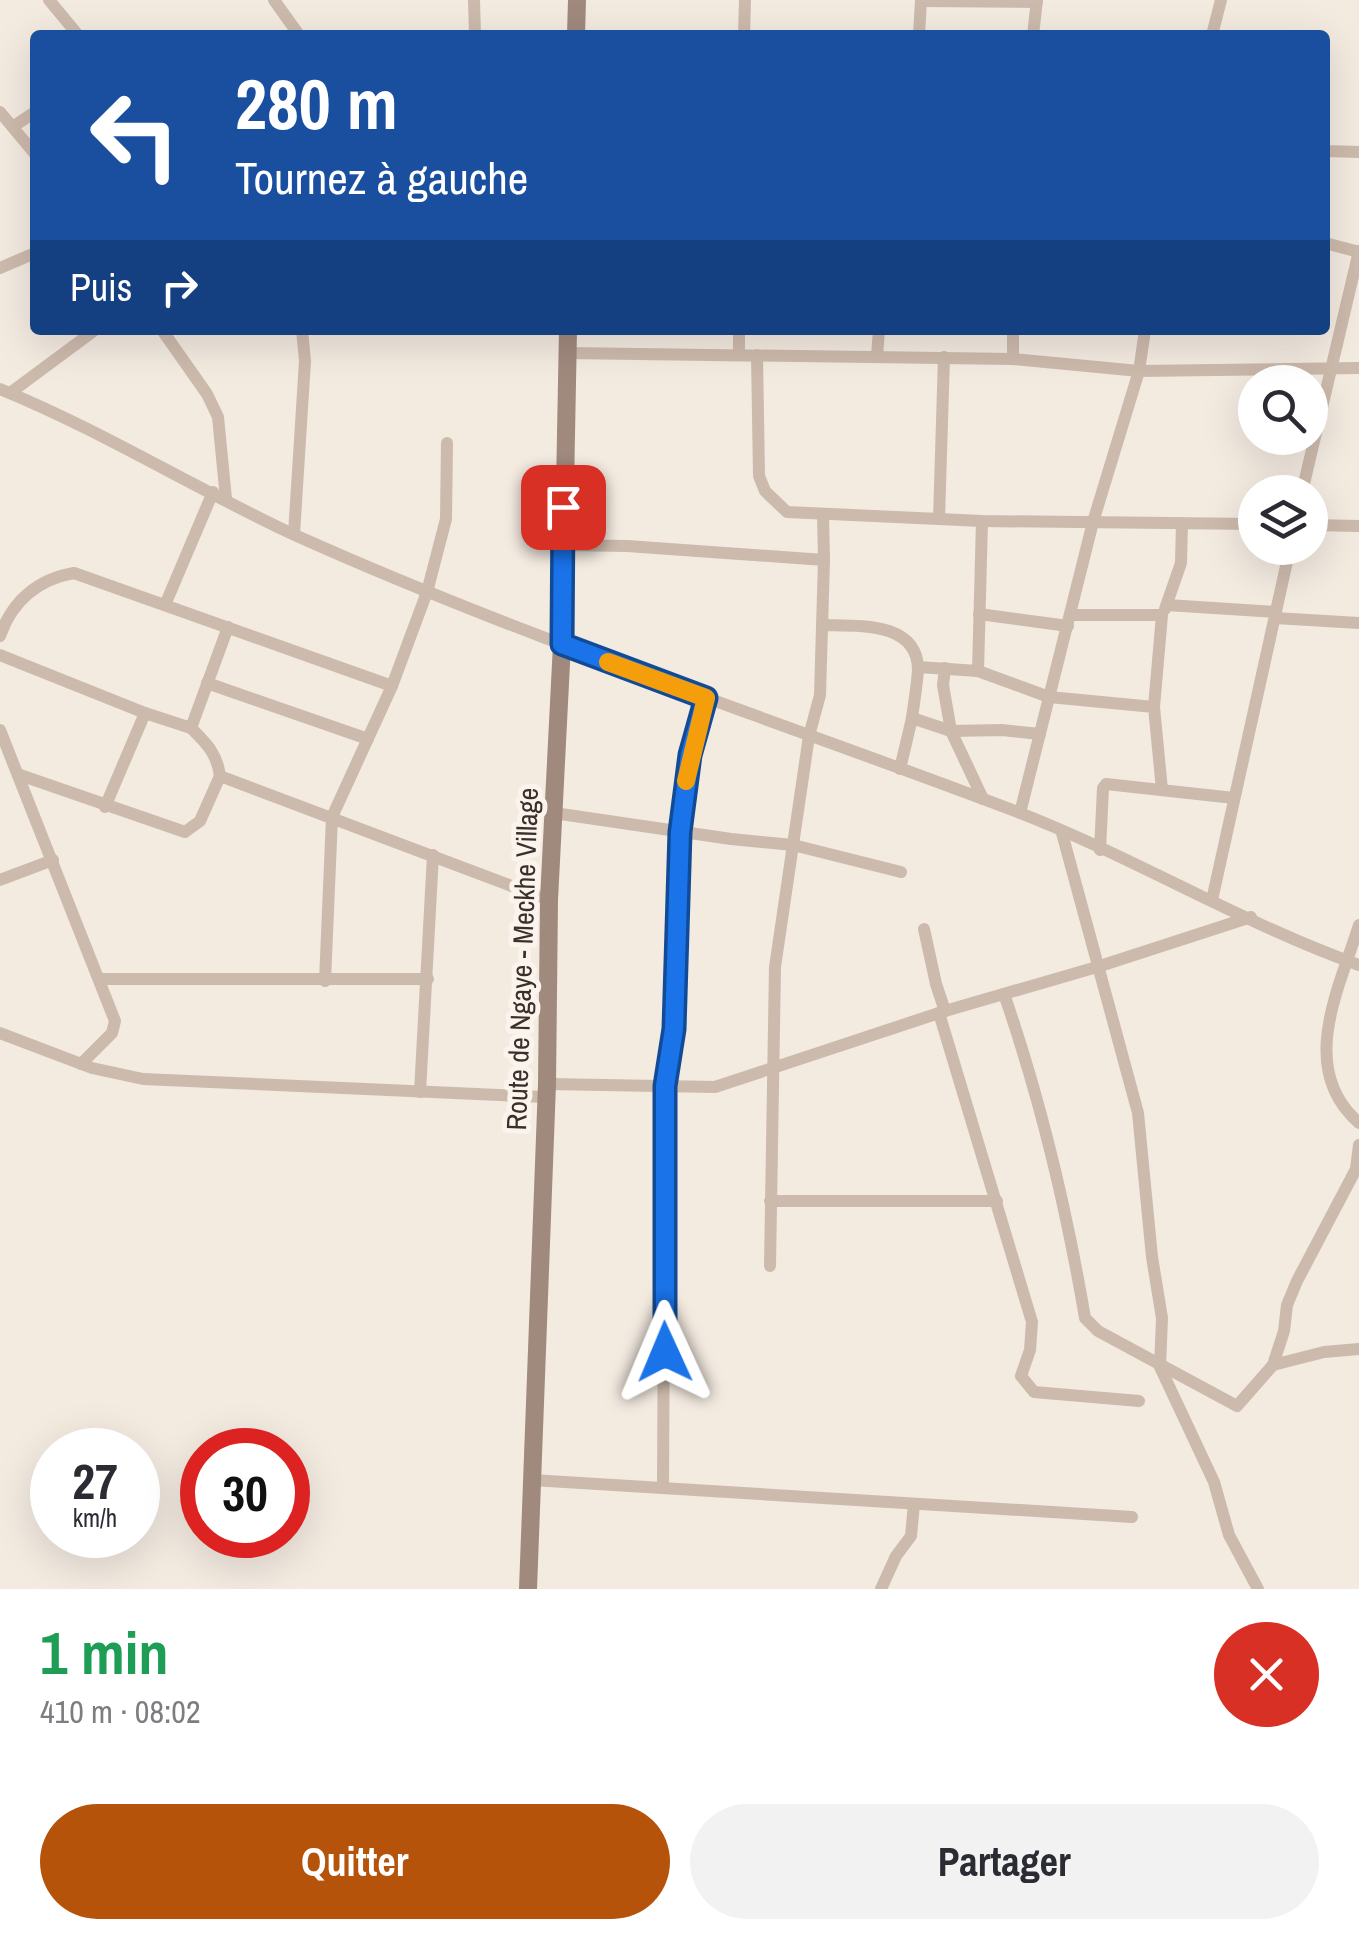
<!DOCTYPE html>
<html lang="fr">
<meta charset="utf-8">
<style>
body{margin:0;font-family:"Archivo Narrow",sans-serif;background:#f2f2f3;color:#2b2b33;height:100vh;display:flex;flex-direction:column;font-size:38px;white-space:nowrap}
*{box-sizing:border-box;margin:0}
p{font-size:32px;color:#7c7c81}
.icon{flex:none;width:55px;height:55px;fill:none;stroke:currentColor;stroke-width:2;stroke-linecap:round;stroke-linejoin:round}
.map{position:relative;height:1589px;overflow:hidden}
.panel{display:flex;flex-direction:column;background:#fff;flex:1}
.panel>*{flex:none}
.top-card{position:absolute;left:30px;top:30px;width:1300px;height:305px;border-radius:10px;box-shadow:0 10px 40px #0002;background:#1a4fa0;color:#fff;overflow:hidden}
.tools{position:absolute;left:1238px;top:365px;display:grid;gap:20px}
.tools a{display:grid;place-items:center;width:90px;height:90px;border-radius:50%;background:#fff;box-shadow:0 10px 40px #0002;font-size:50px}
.speed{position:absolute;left:30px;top:1428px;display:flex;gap:20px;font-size:50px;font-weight:700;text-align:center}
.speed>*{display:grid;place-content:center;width:130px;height:130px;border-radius:50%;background:#fff;box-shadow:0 10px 40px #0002;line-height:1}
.speed small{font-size:25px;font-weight:400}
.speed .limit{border:15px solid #d22;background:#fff;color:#111}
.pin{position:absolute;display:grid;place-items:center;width:85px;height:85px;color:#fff;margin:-42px;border-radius:20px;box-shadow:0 5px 15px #0006}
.me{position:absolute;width:110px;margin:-55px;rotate:359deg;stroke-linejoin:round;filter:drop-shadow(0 0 8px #0008)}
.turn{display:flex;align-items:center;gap:35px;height:210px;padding:0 40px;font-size:45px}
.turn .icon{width:130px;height:130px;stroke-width:2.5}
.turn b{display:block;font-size:70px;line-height:85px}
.then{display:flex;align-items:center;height:95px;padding:0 40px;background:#0003;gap:20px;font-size:38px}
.round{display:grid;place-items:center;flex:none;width:105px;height:105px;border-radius:52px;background:#f2f2f3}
.summary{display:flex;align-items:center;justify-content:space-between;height:170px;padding:0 40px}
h1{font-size:60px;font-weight:800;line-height:75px;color:#1e9e55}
.button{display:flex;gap:20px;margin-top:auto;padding:20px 40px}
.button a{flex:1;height:115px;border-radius:60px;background:#b45309;color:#fff;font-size:40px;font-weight:800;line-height:115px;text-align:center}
.button a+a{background:#f2f2f3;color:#2b2b33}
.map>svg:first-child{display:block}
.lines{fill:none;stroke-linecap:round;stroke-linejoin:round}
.street{stroke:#ccbaac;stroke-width:12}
.secondary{stroke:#a0897d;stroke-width:18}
.route-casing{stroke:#114b97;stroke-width:25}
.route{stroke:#1a73e8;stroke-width:18}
.slow{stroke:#f59e0b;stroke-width:18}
.labels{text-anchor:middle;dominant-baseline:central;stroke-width:10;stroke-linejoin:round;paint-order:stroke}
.street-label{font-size:28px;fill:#3a2f2b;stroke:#faf4ed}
</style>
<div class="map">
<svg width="1359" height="1589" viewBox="0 0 1359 1589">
<rect width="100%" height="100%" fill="#f3eae0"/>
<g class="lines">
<g class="street">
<path d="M49,0L78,35"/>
<path d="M274,0L299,35"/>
<path d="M474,0L475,35"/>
<path d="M921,1L1037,2"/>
<path d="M744,35L745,0"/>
<path d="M919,35L921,0"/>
<path d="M1033,35L1037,0"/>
<path d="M1212,35L1221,0"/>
<path d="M0,112L35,154"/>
<path d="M14,126L35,112"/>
<path d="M1325,151L1359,152"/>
<path d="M1325,243L1359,252"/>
<path d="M0,268L35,253"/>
<path d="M162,330L207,394L218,417L226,499"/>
<path d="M567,353L1013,359L1139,371L1359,368"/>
<path d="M739,355V330"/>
<path d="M757,355L759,476L765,491L787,512L982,521L1255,524"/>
<path d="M877,356L879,330"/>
<path d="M1013,359V330"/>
<path d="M0,389C103,431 197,490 297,536C531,641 776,720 1015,811C1132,856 1241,923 1359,965"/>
<path d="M10,393L95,330"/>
<path d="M1302,492L1359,251"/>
<path d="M939,519L944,357"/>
<path d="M982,521L978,671L1049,697L1154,707L1162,790"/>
<path d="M1310,525L1359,526"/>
<path d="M294,534L305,361L302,330"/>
<path d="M562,545L627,546L824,560"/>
<path d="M165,605L213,492"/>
<path d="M1167,605L1276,612"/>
<path d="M1165,609L1181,563L1182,523"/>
<path d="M979,614L1068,626"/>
<path d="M1071,615H1162L1154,707"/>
<path d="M1275,618L1359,623"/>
<path d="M823,625C858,626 918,621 918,670C917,686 914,702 912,718L951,731L983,799"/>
<path d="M0,636C12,601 38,579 74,573L392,686"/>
<path d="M0,655L145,713"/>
<path d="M918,667L978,671"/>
<path d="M945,668L943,685L951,731L1002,730L1040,734"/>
<path d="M207,683L368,739"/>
<path d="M0,730L115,1021L112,1033L81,1064"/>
<path d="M900,769L912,718"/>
<path d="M20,775L185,832L200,821L220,776L549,900"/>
<path d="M220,776C217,753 206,743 191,728L228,627"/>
<path d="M105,807L145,713L191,728"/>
<path d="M554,813L731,839L793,845L901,872"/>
<path d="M1020,813L1093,522L1139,371L1145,330"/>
<path d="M1062,833L1138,1113L1152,1257L1162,1318L1160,1367L1214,1482L1229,1535L1258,1589"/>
<path d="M1100,850L1103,788L1106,784L1234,798"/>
<path d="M0,880L53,860"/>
<path d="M1212,900L1290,548"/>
<path d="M1359,925C1339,989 1297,1069 1359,1123"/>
<path d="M924,929L936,984L945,1011"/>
<path d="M100,979H428"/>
<path d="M325,981L332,817L392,686L427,592L446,519L447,443"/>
<path d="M1004,994C1039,1095 1067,1212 1085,1318L1098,1331L1237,1406L1273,1365L1284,1331L1287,1305L1297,1281L1356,1169L1359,1145"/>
<path d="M939,1013L1032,1322L1030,1350L1021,1376L1034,1392L1139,1401"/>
<path d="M0,1033L92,1068L143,1079L545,1097"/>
<path d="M547,1084L715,1087L945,1011L1097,967L1251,917"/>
<path d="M420,1092L433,855"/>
<path d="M770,1201H997"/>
<path d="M770,1266L775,967L809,736L820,695L824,560L823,514"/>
<path d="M1273,1365L1324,1352L1359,1349"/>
<path d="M532,1480L1132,1517"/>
<path d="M663,1488L665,1086L674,1029L684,793L706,698"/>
<path d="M881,1589L896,1556L911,1536L914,1504"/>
</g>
<g class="secondary">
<path d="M576,35L577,0"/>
<path d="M528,1589L547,1084L549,900L562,644L568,330"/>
</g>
</g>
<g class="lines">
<g class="route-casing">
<path id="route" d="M563,507L562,644L706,698L690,755L680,832L674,1029L665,1086V1352"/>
</g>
<use href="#route" class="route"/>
<path class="slow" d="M608,662L706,698L686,781"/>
</g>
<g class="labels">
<g class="street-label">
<text transform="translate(522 959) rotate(-88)">Route de Ngaye - Meckhe Village</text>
</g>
</g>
</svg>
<div class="tools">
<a><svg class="icon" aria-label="search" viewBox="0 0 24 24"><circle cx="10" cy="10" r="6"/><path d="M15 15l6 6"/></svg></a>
<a><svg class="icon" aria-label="layers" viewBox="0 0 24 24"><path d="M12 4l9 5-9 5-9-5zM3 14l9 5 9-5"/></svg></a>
</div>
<div class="speed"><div>27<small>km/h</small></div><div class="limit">30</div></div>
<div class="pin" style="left:563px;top:507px;background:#d93025"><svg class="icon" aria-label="arrive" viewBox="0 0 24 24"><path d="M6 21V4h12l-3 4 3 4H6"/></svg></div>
<svg class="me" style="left:665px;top:1352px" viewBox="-20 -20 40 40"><path d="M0-17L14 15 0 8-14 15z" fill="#1a73e8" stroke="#fff" stroke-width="4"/></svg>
<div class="top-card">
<div class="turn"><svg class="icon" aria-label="left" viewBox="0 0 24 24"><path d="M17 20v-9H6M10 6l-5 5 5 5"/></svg><div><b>280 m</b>Tournez à gauche</div></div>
<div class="then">Puis<svg class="icon" aria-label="right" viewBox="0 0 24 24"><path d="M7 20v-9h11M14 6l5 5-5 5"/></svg></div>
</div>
</div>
<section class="panel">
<div class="summary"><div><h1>1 min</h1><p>410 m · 08:02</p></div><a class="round" style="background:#d93025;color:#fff"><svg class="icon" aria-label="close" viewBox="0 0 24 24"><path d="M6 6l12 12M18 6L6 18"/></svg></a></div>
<div class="button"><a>Quitter</a><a>Partager</a></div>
</section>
